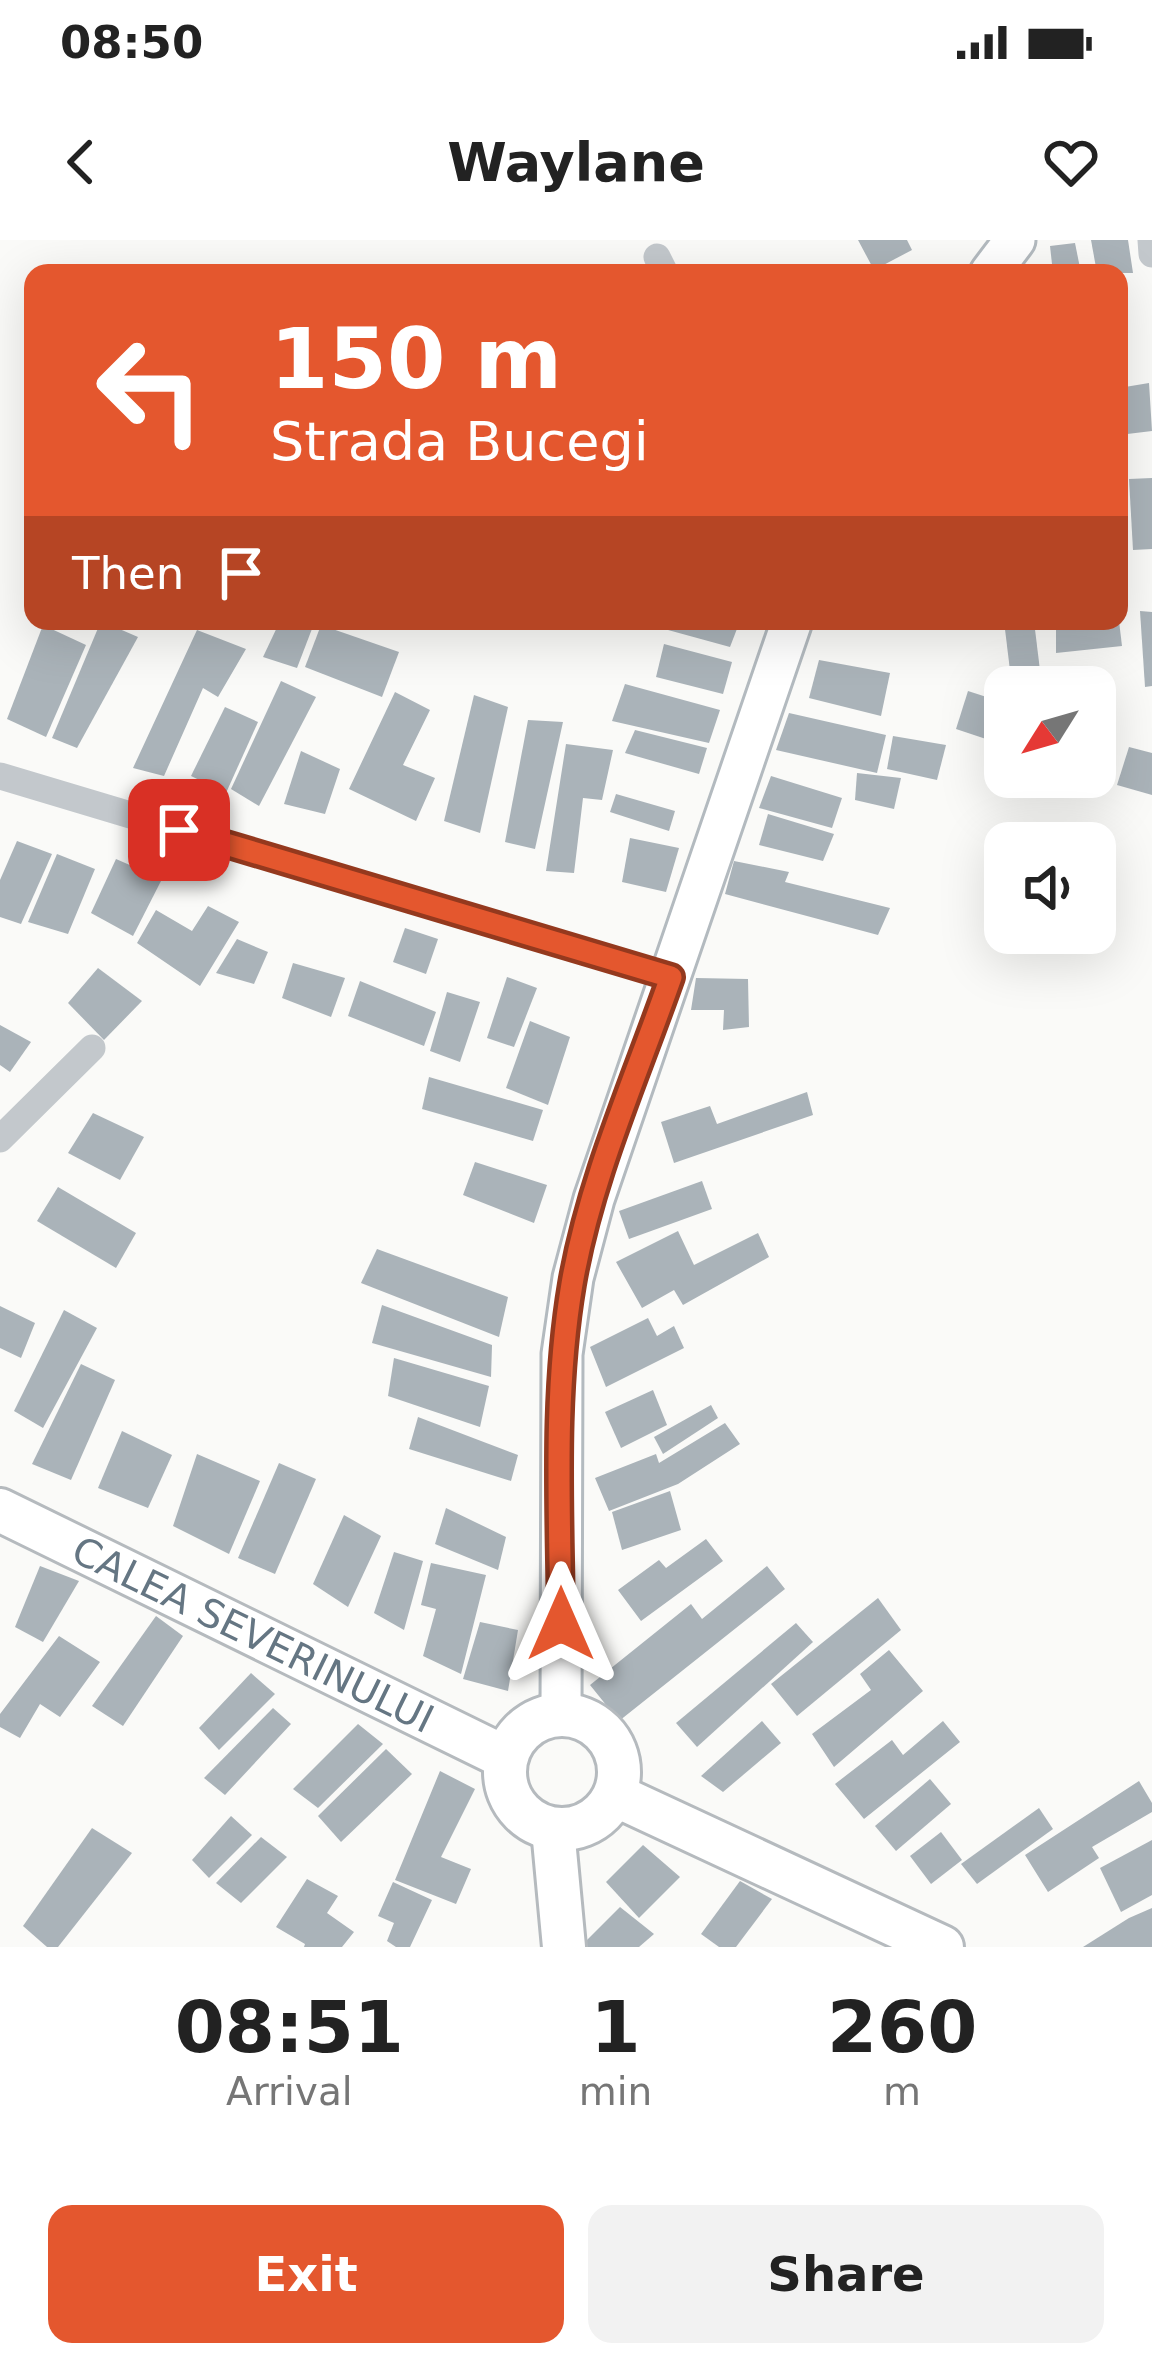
<!DOCTYPE html>
<style>
body{margin:0;font-family:"DejaVu Sans",sans-serif;background:#f2f2f2;color:#222;height:100vh;display:flex;flex-direction:column;font-size:45px;white-space:nowrap}
*{box-sizing:border-box;margin:0}
p{font-size:39px;color:#767676}
.icon{flex:none;width:66px;height:66px;fill:none;stroke:currentColor;stroke-width:2;stroke-linecap:round;stroke-linejoin:round}
.map{position:relative;height:1707px;overflow:hidden}
.sheet{display:flex;flex-direction:column;background:#fff;flex:1}
.sheet>*{flex:none}
.top-card{position:absolute;left:24px;top:24px;width:1104px;height:366px;border-radius:24px;box-shadow:0 12px 48px #0002;background:#e4572e;color:#fff;overflow:hidden}
.needle{width:78px;rotate:233deg}
.buttons{position:absolute;left:984px;top:426px;display:grid;gap:24px}
.buttons a{display:grid;place-items:center;width:132px;height:132px;border-radius:24px;background:#fff;box-shadow:0 12px 48px #0002;font-size:60px}
.pin{position:absolute;display:grid;place-items:center;width:102px;height:102px;color:#fff;margin:-51px;border-radius:24px;box-shadow:0 6px 18px #0006}
.me{position:absolute;width:132px;margin:-66px;rotate:0deg;stroke-linejoin:round;filter:drop-shadow(0 0 9px #0008)}
.turn{display:flex;align-items:center;gap:42px;height:252px;padding:0 48px;font-size:54px}
.turn .icon{width:156px;height:156px;stroke-width:2.5}
.turn b{display:block;font-size:84px;line-height:102px}
.then{display:flex;align-items:center;height:114px;padding:0 48px;background:#0003;gap:24px;font-size:45px}
.eta{display:flex;justify-content:space-evenly;align-items:center;height:204px;text-align:center}
.eta b{font-size:72px;font-weight:700;line-height:84px}
.button{display:flex;gap:24px;margin-top:auto;padding:24px 48px}
.button a{flex:1;height:138px;border-radius:24px;background:#e4572e;color:#fff;font-size:48px;font-weight:700;line-height:138px;text-align:center}
.button a+a{background:#f2f2f2;color:#222}
.status{display:flex;justify-content:space-between;align-items:center;height:84px;padding:0 60px;background:#fff;direction:ltr}
.status svg{height:33px;fill:currentColor}
header{display:flex;justify-content:space-between;align-items:center;height:156px;padding:0 48px;background:#fff;font-size:54px;font-weight:700}
.map>svg:first-child{display:block}
.building{fill:#aab3b9}
.lines{fill:none;stroke-linecap:round;stroke-linejoin:round}
.secondary-casing{stroke:#b3babf;stroke-width:45}
.primary-casing{stroke:#b5babe;stroke-width:48}
.street{stroke:#c3c8cc;stroke-width:27}
.secondary{stroke:#fff;stroke-width:39}
.primary{stroke:#fff;stroke-width:42}
.route-casing{stroke:#94391e;stroke-width:30}
.route{stroke:#e4572e;stroke-width:21}
.labels{text-anchor:middle;dominant-baseline:central;stroke-width:12;stroke-linejoin:round;paint-order:stroke}
.street-label{font-size:39px;fill:#657683;stroke:#fff}
</style>
<div class="status"><b>08:50</b><svg viewBox="0 0 49 12"><path d="M0 12V9h3v3zM5 12V6h3v6zM10 12V3h3v9zM15 12V0h3v12zM26 1h20v11H26zM47 4h2v5h-2z"/></svg></div>
<header><svg class="icon" aria-label="back" viewBox="0 0 24 24"><path d="M15 5l-7 7 7 7"/></svg>Waylane<svg class="icon" aria-label="heart" viewBox="0 0 24 24"><path d="M12 20l-8-8c-3-5 5-10 8-4 3-6 11-1 8 4z"/></svg></header>
<div class="map">
<svg width="1152" height="1707" viewBox="0 0 1152 1707">
<rect width="100%" height="100%" fill="#fafaf8"/>
<g class="building">
<path d="M858,0H907L912,10L874,30Z"/>
<path d="M1091,0H1128L1133,33H1097Z"/>
<path d="M1075,3L1081,33H1053L1050,6Z"/>
<path d="M1149,143L1152,191L1119,195V148Z"/>
<path d="M1152,238V309L1133,310L1129,239Z"/>
<path d="M1140,371L1152,372V446L1145,447Z"/>
<path d="M101,381L138,397L77,508L52,498Z"/>
<path d="M280,381H315L297,428L263,417Z"/>
<path d="M670,381H740L730,407L668,390Z"/>
<path d="M1004,381H1034L1042,447H1012Z"/>
<path d="M1119,381L1122,406L1056,413V385Z"/>
<path d="M43,385L86,405L46,497L7,479Z"/>
<path d="M321,385L399,412L382,457L305,427Z"/>
<path d="M197,390L246,409L218,457L203,448L164,536L133,528Z"/>
<path d="M664,404L732,422L723,454L656,437Z"/>
<path d="M819,420L890,433L881,476L809,458Z"/>
<path d="M1093,427L1094,447H1057V431Z"/>
<path d="M281,441L316,457L259,566L231,549Z"/>
<path d="M625,444L720,470L709,503L612,481Z"/>
<path d="M968,451L1005,463L1004,505L956,489Z"/>
<path d="M395,452L430,470L403,525L435,538L416,581L349,549Z"/>
<path d="M474,455L508,467L480,593L444,581Z"/>
<path d="M225,467L258,482L226,553L191,536Z"/>
<path d="M789,473L886,495L877,533L776,510Z"/>
<path d="M528,480L563,482L535,609L505,602Z"/>
<path d="M635,490L707,508L699,534L625,513Z"/>
<path d="M893,496L946,505L937,540L887,529Z"/>
<path d="M566,504L613,510L602,560L583,558L574,633L546,631Z"/>
<path d="M1129,507L1152,513V555L1117,545Z"/>
<path d="M301,511L340,529L325,574L284,564Z"/>
<path d="M857,533L901,538L894,569L855,560Z"/>
<path d="M771,536L842,558L832,588L759,568Z"/>
<path d="M616,554L675,571L669,591L610,572Z"/>
<path d="M768,574L834,594L823,621L759,605Z"/>
<path d="M630,598L679,608L666,652L622,642Z"/>
<path d="M17,601L52,614L21,684L0,677V640Z"/>
<path d="M57,614L95,629L68,694L28,682Z"/>
<path d="M116,619L162,639L133,696L91,673Z"/>
<path d="M734,621L789,632L785,642L890,668L878,695L725,654Z"/>
<path d="M208,666L239,682L200,746L137,703L156,670L192,691Z"/>
<path d="M405,688L438,699L426,734L393,722Z"/>
<path d="M237,699L268,712L254,744L216,733Z"/>
<path d="M293,723L345,738L331,777L282,758Z"/>
<path d="M98,728L142,761L104,800L68,763Z"/>
<path d="M507,737L537,748L514,807L487,798Z"/>
<path d="M696,738L748,739L749,787L723,790L724,770H691Z"/>
<path d="M360,741L436,772L424,806L348,776Z"/>
<path d="M447,752L480,762L460,822L430,811Z"/>
<path d="M530,781L570,797L548,865L506,848Z"/>
<path d="M0,785L31,802L10,832L0,825Z"/>
<path d="M429,837L543,870L533,901L422,869Z"/>
<path d="M807,852L813,875L674,923L661,882L710,866L717,884Z"/>
<path d="M93,873L144,897L120,940L68,913Z"/>
<path d="M475,922L547,945L534,983L463,955Z"/>
<path d="M702,941L712,969L629,999L619,971Z"/>
<path d="M58,947L136,993L116,1028L37,981Z"/>
<path d="M678,991L694,1025L758,993L769,1017L683,1065L674,1050L642,1068L616,1022Z"/>
<path d="M377,1009L508,1057L499,1097L361,1043Z"/>
<path d="M382,1065L492,1105L491,1137L372,1103Z"/>
<path d="M0,1066L35,1083L21,1118L0,1108Z"/>
<path d="M64,1070L97,1088L43,1188L14,1171Z"/>
<path d="M648,1078L657,1096L674,1086L684,1108L606,1147L590,1107Z"/>
<path d="M394,1118L489,1146L480,1187L388,1156Z"/>
<path d="M81,1124L115,1140L71,1240L32,1224Z"/>
<path d="M653,1150L667,1185L621,1208L605,1172Z"/>
<path d="M711,1165L718,1178L663,1214L654,1197Z"/>
<path d="M418,1177L518,1215L511,1241L409,1209Z"/>
<path d="M725,1183L740,1204L678,1244L609,1271L595,1238L656,1214L659,1223Z"/>
<path d="M122,1191L172,1215L148,1268L98,1248Z"/>
<path d="M197,1214L260,1241L229,1314L173,1286Z"/>
<path d="M279,1223L316,1239L275,1334L238,1318Z"/>
<path d="M670,1251L681,1290L622,1310L612,1272Z"/>
<path d="M446,1268L506,1297L498,1330L435,1304Z"/>
<path d="M344,1275L381,1296L348,1367L313,1344Z"/>
<path d="M706,1299L723,1321L641,1381L618,1350L659,1320L666,1328Z"/>
<path d="M394,1312L423,1321L404,1390L374,1373Z"/>
<path d="M431,1323L486,1335L461,1434L423,1416L436,1369L421,1365Z"/>
<path d="M40,1326L79,1341L43,1402L15,1387Z"/>
<path d="M767,1326L785,1349L619,1481L590,1445L691,1364L702,1379Z"/>
<path d="M878,1358L901,1390L797,1476L771,1444Z"/>
<path d="M156,1376L183,1396L123,1486L92,1466Z"/>
<path d="M480,1382L518,1390L508,1451L463,1439Z"/>
<path d="M796,1383L813,1402L697,1507L676,1483Z"/>
<path d="M59,1396L100,1422L60,1477L40,1464L20,1498L0,1487V1474Z"/>
<path d="M889,1410L923,1451L834,1527L812,1494L871,1450L860,1434Z"/>
<path d="M251,1433L275,1454L219,1510L199,1488Z"/>
<path d="M273,1468L291,1484L225,1555L204,1538Z"/>
<path d="M762,1481L781,1503L723,1552L701,1536Z"/>
<path d="M943,1481L960,1502L864,1579L835,1544L892,1500L903,1515Z"/>
<path d="M358,1484L383,1504L318,1568L293,1549Z"/>
<path d="M386,1509L412,1534L341,1602L318,1576Z"/>
<path d="M440,1531L475,1549L441,1617L471,1629L456,1664L395,1640Z"/>
<path d="M930,1539L951,1564L896,1611L875,1586Z"/>
<path d="M1139,1541L1152,1563V1572L1092,1607L1099,1618L1048,1652L1025,1615Z"/>
<path d="M1039,1568L1053,1589L977,1644L961,1624Z"/>
<path d="M231,1576L252,1595L209,1638L192,1620Z"/>
<path d="M92,1588L132,1613L58,1707H47L23,1686Z"/>
<path d="M941,1592L962,1620L931,1644L910,1616Z"/>
<path d="M261,1597L287,1617L241,1663L216,1643Z"/>
<path d="M1152,1600V1655L1121,1672L1100,1628Z"/>
<path d="M643,1605L680,1637L639,1678L606,1642Z"/>
<path d="M307,1639L338,1656L327,1673L354,1692L342,1707H304L305,1704L276,1687Z"/>
<path d="M740,1641L772,1659L736,1707H719L701,1694Z"/>
<path d="M393,1642L432,1660L410,1707H396L387,1701L394,1683L378,1676Z"/>
<path d="M620,1667L654,1694L639,1707H588L584,1703Z"/>
<path d="M1152,1668V1707H1083L1129,1678Z"/>
</g>
<g class="lines">
<g class="secondary-casing">
<g id="secondary">
<path d="M990,33L1015,0"/>
<path d="M561,1474L562,1114L573,1038L594,959L792,381"/>
</g>
</g>
<g class="primary-casing">
<g id="primary">
<path id="s1" d="M0,1270L506,1518"/>
<circle cx="562" cy="1532" r="57"/>
<path d="M615,1555L942,1707"/>
<path d="M553,1589L564,1707"/>
</g>
</g>
<g class="street">
<path d="M1151,0L1152,14"/>
<path d="M657,17L665,33"/>
<path d="M0,536L671,737"/>
<path d="M0,899L92,808"/>
</g>
<use href="#secondary" class="secondary"/>
<use href="#primary" class="primary"/>
</g>
<g class="lines">
<g class="route-casing">
<path id="route" d="M179,590L671,737C636,837 590,939 572,1044C553,1156 560,1271 561,1384"/>
</g>
<use href="#route" class="route"/>
</g>
<g class="labels">
<g class="street-label">
<text stroke="none"><textPath href="#s1" startOffset="282">CALEA SEVERINULUI</textPath></text>
</g>
</g>
</svg>
<div class="buttons">
<a><svg class="needle" viewBox="-14 -14 28 28"><path d="M0-13l5 13h-10z" fill="#e53935"/><path d="M0 13l5-13h-10z" fill="#767676"/></svg></a>
<a><svg class="icon" aria-label="sound" viewBox="0 0 24 24"><path d="M4 9h4l5-4v14l-5-4H4zM17 9q2 3 0 6"/></svg></a>
</div>
<div class="pin" style="left:179px;top:590px;background:#d93025"><svg class="icon" aria-label="arrive" viewBox="0 0 24 24"><path d="M6 21V4h12l-3 4 3 4H6"/></svg></div>
<svg class="me" style="left:561px;top:1384px" viewBox="-20 -20 40 40"><path d="M0-17L14 15 0 8-14 15z" fill="#e4572e" stroke="#fff" stroke-width="4"/></svg>
<div class="top-card">
<div class="turn"><svg class="icon" aria-label="left" viewBox="0 0 24 24"><path d="M17 20v-9H6M10 6l-5 5 5 5"/></svg><div><b>150 m</b>Strada Bucegi</div></div>
<div class="then">Then<svg class="icon" aria-label="arrive" viewBox="0 0 24 24"><path d="M6 21V4h12l-3 4 3 4H6"/></svg></div>
</div>
</div>
<section class="sheet">
<div class="eta">
<div><b>08:51</b><p>Arrival</p></div>
<div><b>1</b><p>min</p></div>
<div><b>260</b><p>m</p></div>
</div>
<div class="button"><a>Exit</a><a>Share</a></div>
</section>
